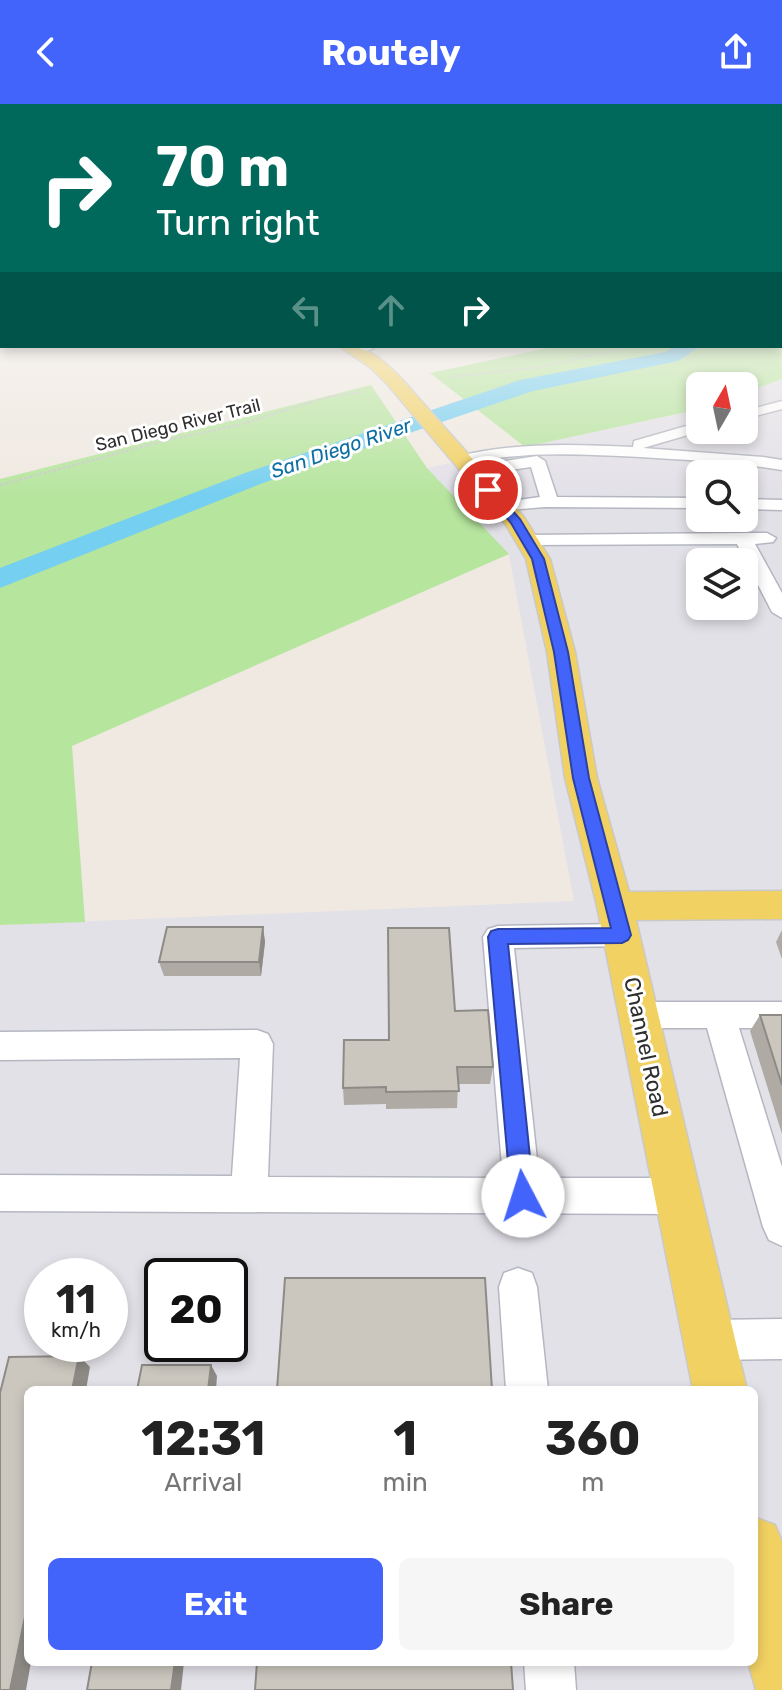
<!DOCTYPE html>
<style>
body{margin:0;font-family:Rubik,sans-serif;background:#f6f6f6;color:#222;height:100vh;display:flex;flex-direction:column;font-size:30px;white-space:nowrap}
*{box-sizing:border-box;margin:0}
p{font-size:26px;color:#767676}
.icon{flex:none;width:44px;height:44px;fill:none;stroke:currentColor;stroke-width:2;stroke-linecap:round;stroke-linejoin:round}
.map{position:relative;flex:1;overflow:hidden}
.panel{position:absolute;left:24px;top:1282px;width:734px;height:280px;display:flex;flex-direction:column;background:#fff;border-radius:12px;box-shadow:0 4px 12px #0003}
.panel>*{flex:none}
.banner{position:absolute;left:0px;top:0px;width:782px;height:244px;box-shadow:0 4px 12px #0003;background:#00695c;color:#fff;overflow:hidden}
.needle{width:52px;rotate:9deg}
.buttons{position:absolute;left:686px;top:268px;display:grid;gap:16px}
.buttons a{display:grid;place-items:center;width:72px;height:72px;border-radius:12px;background:#fff;box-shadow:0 4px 12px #0003;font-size:40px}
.speed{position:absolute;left:24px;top:1154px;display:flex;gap:16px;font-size:40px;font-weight:700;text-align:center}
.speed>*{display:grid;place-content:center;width:104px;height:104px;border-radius:50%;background:#fff;box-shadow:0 4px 12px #0003;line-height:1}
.speed small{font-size:20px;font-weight:400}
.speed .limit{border:4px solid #111;border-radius:12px;background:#fff;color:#111}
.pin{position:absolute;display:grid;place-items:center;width:68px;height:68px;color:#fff;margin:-34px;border:4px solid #fff;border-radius:50%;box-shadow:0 2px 8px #0007}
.me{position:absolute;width:88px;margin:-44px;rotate:355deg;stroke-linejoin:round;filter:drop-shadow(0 0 6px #0008)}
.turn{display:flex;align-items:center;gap:28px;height:168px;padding:0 24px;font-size:36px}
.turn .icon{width:104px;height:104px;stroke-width:2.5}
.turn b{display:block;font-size:56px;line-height:68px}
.lanes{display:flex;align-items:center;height:76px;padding:0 24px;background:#0003;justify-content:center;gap:40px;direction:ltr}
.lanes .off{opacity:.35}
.eta{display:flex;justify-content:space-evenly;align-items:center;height:136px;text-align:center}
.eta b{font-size:48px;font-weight:700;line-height:56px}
.primary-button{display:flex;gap:16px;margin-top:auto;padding:16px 24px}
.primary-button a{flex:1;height:92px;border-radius:12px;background:#4264fb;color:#fff;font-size:32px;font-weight:700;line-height:92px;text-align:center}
.primary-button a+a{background:#f6f6f6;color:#222}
header{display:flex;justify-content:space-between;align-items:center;height:104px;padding:0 24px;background:#4264fb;color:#fff;font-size:36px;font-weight:700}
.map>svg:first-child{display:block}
.industrial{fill:#e3e1e8;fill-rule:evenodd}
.green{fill:#b6e59e}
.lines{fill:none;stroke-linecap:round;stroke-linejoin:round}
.river{fill:#75cff0;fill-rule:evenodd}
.minor-casing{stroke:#b4b7c1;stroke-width:3}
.major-casing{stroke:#c9c9c9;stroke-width:3}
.path{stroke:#c9c9c9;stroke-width:2;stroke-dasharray:3 2;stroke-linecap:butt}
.minor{fill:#fff;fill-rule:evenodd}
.major{fill:#f2d163;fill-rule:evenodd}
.wall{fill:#afaba4}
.shaded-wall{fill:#8e8b86}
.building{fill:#cbc7bf;stroke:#8e8b86;stroke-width:2}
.route{fill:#4264fb;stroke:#2b41a3;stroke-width:2}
.labels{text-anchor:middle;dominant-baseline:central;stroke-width:6;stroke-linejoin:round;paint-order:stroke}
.far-street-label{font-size:18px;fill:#2e2e2e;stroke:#fff}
.far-water-label{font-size:20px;font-style:italic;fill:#0d6fa3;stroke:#fff}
.street-label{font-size:22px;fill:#2e2e2e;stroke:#fff}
</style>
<header><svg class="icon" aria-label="back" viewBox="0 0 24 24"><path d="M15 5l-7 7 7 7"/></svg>Routely<svg class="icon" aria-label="share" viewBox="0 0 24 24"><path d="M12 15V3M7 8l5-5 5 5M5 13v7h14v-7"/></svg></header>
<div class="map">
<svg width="782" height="1586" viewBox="0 0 782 1586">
<rect width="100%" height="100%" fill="#efe9e1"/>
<path class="industrial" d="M782,275V1586H0V821L574,797L509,451L427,364L700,305V326H744V289ZM700,370H744V414H700ZM700,458H744V502H700ZM42,1172H110V1240H42ZM162,1172H230V1240H162ZM28,1286H754V1558H28Z"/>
<g class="green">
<path d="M780,171L782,275L744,289V282H700V305L525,343L430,269L557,242H780Z"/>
<path d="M371,281L427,364L509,450L72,642L85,818L0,821V375Z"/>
</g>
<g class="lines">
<path class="river" d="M676,242H701L678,257L533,287L263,379L0,484V464L245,369L520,276L665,248Z"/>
<g class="minor-casing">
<g id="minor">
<rect x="0" y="177" width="2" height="7"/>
<path d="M348,242H376L370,246L348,248Z"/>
<path d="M782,297V305L744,315V307Z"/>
<path d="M700,318V326H705L643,344L763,353L782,356V366C735,358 688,356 640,353C579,350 521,346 461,361L453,356L455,353C515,338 573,340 633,343L634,337Z"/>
<path d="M537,352L545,357L557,393L700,394V404L545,403L497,407L494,403L497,399L540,393L531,363L505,367L497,362L505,357Z"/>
<path d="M744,395L782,396V406L744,405Z"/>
<path d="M743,429H767L776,434L773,438L755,440L782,489V514L772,508L737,440L527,441L518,436L527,431Z"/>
<path d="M622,820L632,823L637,831L632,839L622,842L514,844L539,1074H678L691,1079L696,1092L691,1105L678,1110L0,1107V1071L232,1072L240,954L0,956V928L257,926L268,930L273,940L268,1073L503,1074L483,833L488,825L498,822Z"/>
<path d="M639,898H782V924H739L782,1063V1142L769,1136L763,1123L707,924H639L628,920L623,911L628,902Z"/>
<path d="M518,1164L532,1169L537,1183L548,1286H506L499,1183L504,1169Z"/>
<path d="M782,1215V1255L709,1256L695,1250L689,1236L695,1222L709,1216Z"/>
<path d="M524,1558H574L576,1586H526Z"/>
</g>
</g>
<g class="major-casing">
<g id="major">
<rect x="0" y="171" width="2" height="6"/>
<path d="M339,242C368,242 380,253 400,273L524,413L550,455L575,548L597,674L629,788L782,787V815L636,816L747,1286H693L597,802L565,674L547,548L526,455L506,421L388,281L371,264Z"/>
<path d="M754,1413L775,1421L782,1438V1586H756L748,1558H754Z"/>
</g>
</g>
<g class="path">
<path d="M450,273L542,263L632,242"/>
<path d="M0,381L167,336L239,321L327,293L363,288"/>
</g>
<use href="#minor" class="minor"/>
<use href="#major" class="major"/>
</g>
<g class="wall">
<path d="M263,823L265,838L261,872H164L159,858Z"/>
<path d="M782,826V855L776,838Z"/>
<path d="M455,907L493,963L490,980H458L457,1004L386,1005V1000L344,1001L343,984L389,936Z"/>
<path d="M760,911H782V1030L750,927Z"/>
</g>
<g class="shaded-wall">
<path d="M263,823L265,838L261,872L259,858Z"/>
<path d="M79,1252L90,1263L86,1286H72Z"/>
<path d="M211,1261L217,1272L216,1286H208Z"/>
<path d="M28,1498V1558H31L26,1586H10Z"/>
<path d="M175,1558H184L181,1586H171Z"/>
</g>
<g class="building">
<path d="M167,823H263L259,858H159Z"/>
<path d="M388,824H449L455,907L488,906L493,963H457L459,987L386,988V983L343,984L344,936H389Z"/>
<path d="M760,911H782V981Z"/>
<path d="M285,1174H485L492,1286H277Z"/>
<path d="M79,1252L72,1286H28V1498L10,1586H0V1289L9,1253Z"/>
<path d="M142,1261H211L208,1286H137Z"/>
<path d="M92,1558H175L171,1586H87Z"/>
<path d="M257,1558H511L513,1586H255Z"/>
</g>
<linearGradient id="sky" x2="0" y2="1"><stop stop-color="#7abfeb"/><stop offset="0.44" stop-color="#f8f5f2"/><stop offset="1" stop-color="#f8f5f2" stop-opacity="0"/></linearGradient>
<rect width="782" height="393" fill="url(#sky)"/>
<path class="route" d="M484,383H491L520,415L544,455L568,548L589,674L631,831L628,836L622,839L508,840L534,1092L531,1101L523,1104L514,1101L511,1092L488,833L491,827L498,825L611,824L573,674L554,548L532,455L511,419L484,388Z"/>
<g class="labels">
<g class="far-street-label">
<text transform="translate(178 321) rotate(-14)">San Diego River Trail</text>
</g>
<g class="far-water-label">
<text transform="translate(341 344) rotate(-19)">San Diego River</text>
</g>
<g class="street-label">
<text transform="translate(646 943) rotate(78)">Channel Road</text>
</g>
</g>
</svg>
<div class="buttons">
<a><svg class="needle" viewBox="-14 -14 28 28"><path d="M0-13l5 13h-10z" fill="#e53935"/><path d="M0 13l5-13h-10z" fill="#767676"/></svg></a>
<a><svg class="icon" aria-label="search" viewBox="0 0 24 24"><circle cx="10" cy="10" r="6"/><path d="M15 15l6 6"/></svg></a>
<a><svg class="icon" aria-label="layers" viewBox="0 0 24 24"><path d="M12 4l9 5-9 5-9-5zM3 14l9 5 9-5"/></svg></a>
</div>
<div class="speed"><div>11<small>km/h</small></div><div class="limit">20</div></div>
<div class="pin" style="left:488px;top:386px;background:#d93025"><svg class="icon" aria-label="arrive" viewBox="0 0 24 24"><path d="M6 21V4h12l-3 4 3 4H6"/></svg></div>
<svg class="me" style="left:523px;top:1092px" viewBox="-20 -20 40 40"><circle r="19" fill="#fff"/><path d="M0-13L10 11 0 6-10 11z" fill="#4264fb"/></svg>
<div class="banner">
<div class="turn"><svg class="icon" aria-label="right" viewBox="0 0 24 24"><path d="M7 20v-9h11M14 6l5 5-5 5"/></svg><div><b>70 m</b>Turn right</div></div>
<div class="lanes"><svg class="icon off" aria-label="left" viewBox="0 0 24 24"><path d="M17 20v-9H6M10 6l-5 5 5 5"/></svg><svg class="icon off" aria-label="ahead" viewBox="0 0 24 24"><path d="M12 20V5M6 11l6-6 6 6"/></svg><svg class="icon" aria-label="right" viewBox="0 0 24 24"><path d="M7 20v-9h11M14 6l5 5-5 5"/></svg></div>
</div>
<section class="panel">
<div class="eta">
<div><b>12:31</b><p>Arrival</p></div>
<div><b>1</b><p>min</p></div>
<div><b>360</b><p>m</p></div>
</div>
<div class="primary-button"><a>Exit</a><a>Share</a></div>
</section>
</div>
